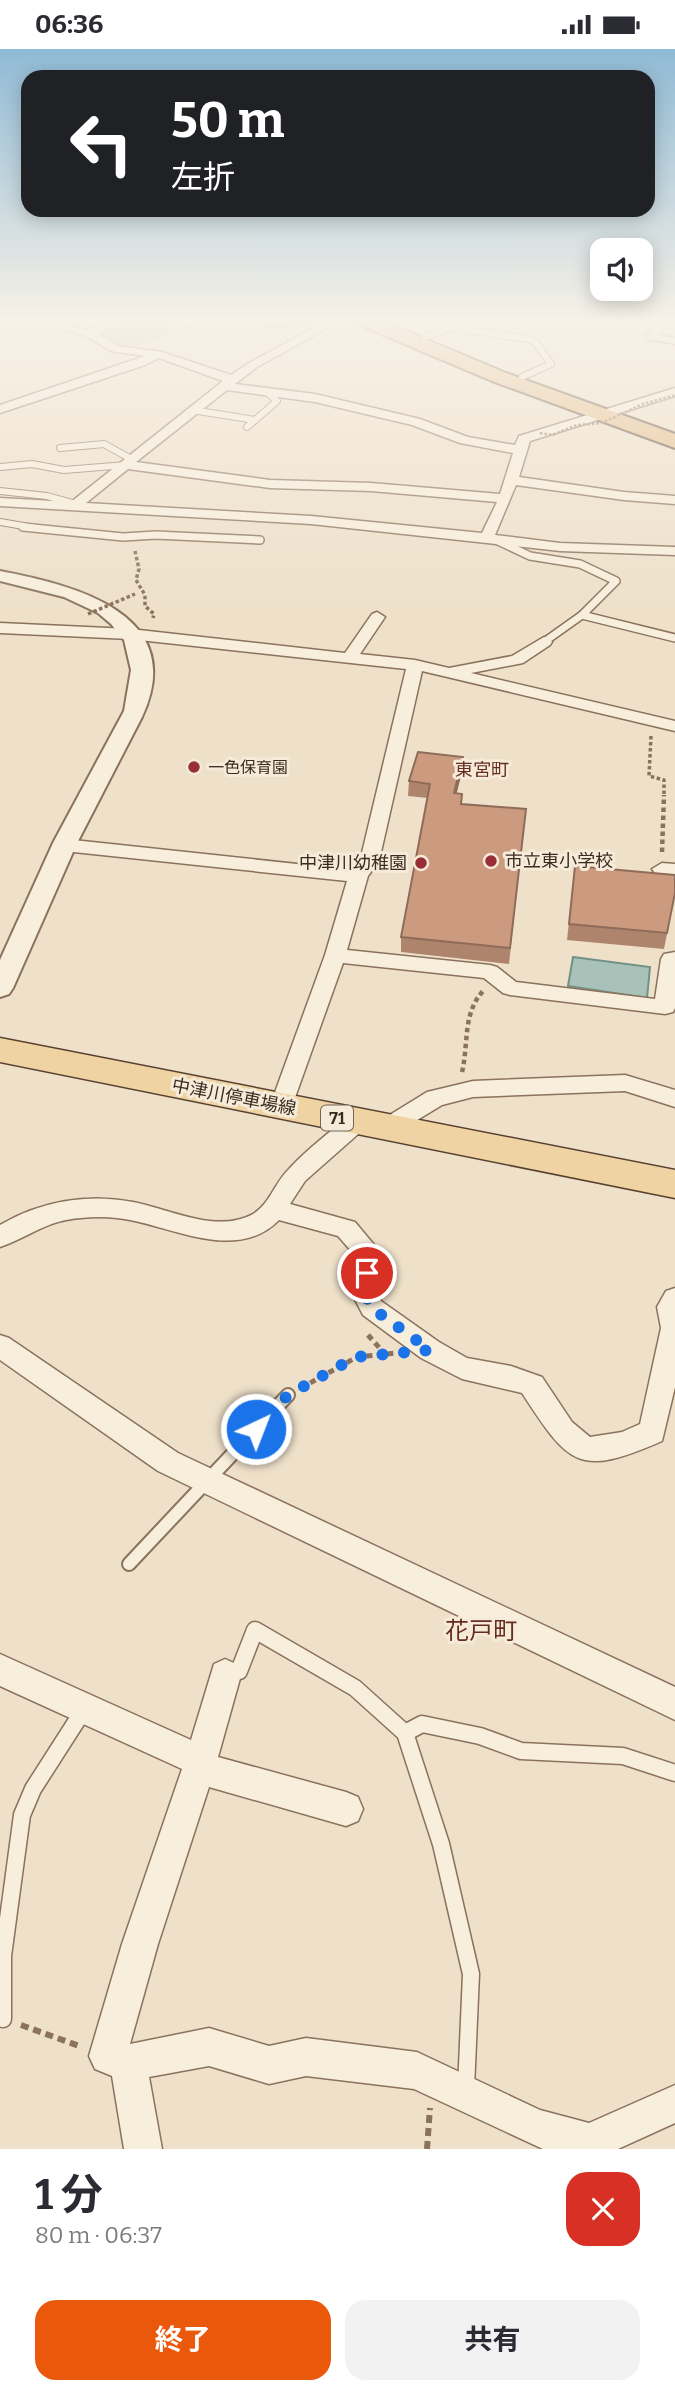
<!DOCTYPE html>
<html lang="ja">
<meta charset="utf-8">
<style>
body{margin:0;font-family:Bitter,"Noto Sans JP",serif;background:#f2f2f3;color:#2b2b33;height:100vh;display:flex;flex-direction:column;font-size:26px;white-space:nowrap}
*{box-sizing:border-box;margin:0}
p{font-size:23px;color:#7c7c81}
.icon{flex:none;width:38px;height:38px;fill:none;stroke:currentColor;stroke-width:2;stroke-linecap:round;stroke-linejoin:round}
.map{position:relative;height:2100px;overflow:hidden}
.panel{display:flex;flex-direction:column;background:#fff;flex:1}
.panel>*{flex:none}
.top-card{position:absolute;left:21px;top:21px;width:634px;height:147px;border-radius:21px;box-shadow:0 4px 18px #0003;background:#202124;color:#fff;overflow:hidden}
.buttons{position:absolute;left:590px;top:189px;display:grid;gap:14px}
.buttons a{display:grid;place-items:center;width:63px;height:63px;border-radius:14px;background:#fff;box-shadow:0 4px 18px #0003;font-size:35px}
.pin{position:absolute;display:grid;place-items:center;width:60px;height:60px;color:#fff;margin:-30px;border:4px solid #fff;border-radius:50%;box-shadow:0 2px 7px #0007}
.me{position:absolute;width:77px;margin:-38px;rotate:43deg;stroke-linejoin:round;filter:drop-shadow(0 0 5px #0008)}
.turn{display:flex;align-items:center;gap:24px;height:147px;padding:0 35px;font-size:32px}
.turn .icon{width:91px;height:91px;stroke-width:2.5}
.turn b{display:block;font-size:49px;line-height:60px}
.round{display:grid;place-items:center;flex:none;width:74px;height:74px;border-radius:21px;background:#f2f2f3}
.head{display:flex;align-items:center;justify-content:space-between;height:119px;padding:0 35px}
h1{font-size:42px;font-weight:700;line-height:52px}
.primary-button{display:flex;gap:14px;margin-top:auto;padding:14px 35px}
.primary-button a{flex:1;height:80px;border-radius:21px;background:#ea580c;color:#fff;font-size:28px;font-weight:700;line-height:80px;text-align:center}
.primary-button a+a{background:#f2f2f3;color:#2b2b33}
.status{display:flex;justify-content:space-between;align-items:center;height:49px;padding:0 35px;background:#fff;direction:ltr}
.status svg{height:19px;fill:currentColor}
.map>svg:first-child{display:block}
.cemetery{fill:#bfc29b}
.water{fill:#a9c2b9;stroke:#709187;stroke-width:2}
.lines{fill:none;stroke-linecap:round;stroke-linejoin:round}
.service-far3-casing{stroke:#8a725d;stroke-width:8}
.service-far2-casing{stroke:#8a725d;stroke-width:10}
.service-far1-casing{stroke:#8a725d;stroke-width:16}
.service-casing{stroke:#8a725d;stroke-width:19}
.minor-casing{stroke:#8a725d;stroke-width:3}
.tertiary-casing{stroke:#8a725d;stroke-width:4}
.primary-casing{stroke:#584131;stroke-width:3}
.trunk-casing{stroke:#584131;stroke-width:4}
.path-far3{stroke:#8a725d;stroke-width:3.5;stroke-dasharray:3.5 2.5;stroke-linecap:butt}
.path-far2{stroke:#8a725d;stroke-width:4.5;stroke-dasharray:4.5 3.5;stroke-linecap:butt}
.path-far1{stroke:#8a725d;stroke-width:5;stroke-dasharray:6 4.5;stroke-linecap:butt}
.path{stroke:#8a725d;stroke-width:6;stroke-dasharray:8 5;stroke-linecap:butt}
.service-far3{stroke:#f8eedc;stroke-width:6}
.service-far2{stroke:#f8eedc;stroke-width:7}
.service-far1{stroke:#f8eedc;stroke-width:12}
.service{stroke:#f8eedc;stroke-width:16}
.minor{fill:#f8eedc;fill-rule:evenodd}
.tertiary{fill:#f8eedc;fill-rule:evenodd}
.primary{fill:#efd3a2;fill-rule:evenodd}
.trunk{fill:#e4b780;fill-rule:evenodd}
.path-bridge-far1{stroke:#8a725d;stroke-width:2.5;stroke-dasharray:2.5 2;stroke-linecap:butt}
.path-bridge{stroke:#8a725d;stroke-width:3.5;stroke-dasharray:3.5 2.5;stroke-linecap:butt}
.wall{fill:#af846d}
.shaded-wall{fill:#8e6c59}
.building{fill:#cb9a7f;stroke:#8e6c59;stroke-width:2}
.route{stroke:#1a73e8;stroke-width:12;stroke-dasharray:0 21.6}
.poi-dot{fill:#982f36;stroke:#f5ebd8;stroke-width:2.5}
.labels{text-anchor:middle;dominant-baseline:central;stroke-width:6;stroke-linejoin:round;paint-order:stroke}
.far-poi-label{font-size:16px;fill:#3b2c21;stroke:#f5ebd8;text-anchor:start}
.shield{fill:#f5ebd8;stroke:#736558;stroke-width:2}
.shield-label{font-size:16px;font-weight:bold;fill:#3b2c21}
.far-quarter-label{font-size:18px;fill:#662b21;stroke:#f5ebd8}
.poi-label{font-size:18px;fill:#3b2c21;stroke:#f5ebd8;text-anchor:start}
.street-label{font-size:18px;fill:#3b2c21;stroke:#f5ebd8}
.near-quarter-label{font-size:24px;fill:#662b21;stroke:#f5ebd8}
</style>
<div class="status"><b>06:36</b><svg viewBox="0 0 49 12"><path d="M0 12V9h3v3zM5 12V6h3v6zM10 12V3h3v9zM15 12V0h3v12zM26 1h20v11H26zM47 4h2v5h-2z"/></svg></div>
<div class="map">
<svg width="675" height="2100" viewBox="0 0 675 2100">
<rect width="100%" height="100%" fill="#eee0c9"/>
<path class="cemetery" d="M130,271H156L169,274L165,276L178,283C153,293 122,307 100,285Z"/>
<path class="water" d="M573,908L650,918L647,949L568,937Z"/>
<g class="lines">
<g class="service-far3-casing">
<g id="service-far3">
<path d="M453,279L528,290L536,294L551,315L522,328"/>
<path d="M425,288L453,279L452,271"/>
<path d="M192,361L255,371"/>
<path d="M247,378L277,352L268,344"/>
<path d="M60,399L104,395L133,411"/>
<path d="M0,418L32,415L64,421L126,416"/>
<path d="M0,442L47,447L76,455"/>
<path d="M0,473L41,480"/>
</g>
</g>
<g class="service-far2-casing">
<g id="service-far2">
<path d="M23,478L123,488L156,486L260,491"/>
<path d="M496,491L530,507L580,515L616,532L582,566L544,593"/>
<path d="M582,566L675,589"/>
</g>
</g>
<g class="service-far1-casing">
<path id="service-far1" d="M129,1515L288,1346"/>
</g>
<g class="service-casing">
<g id="service">
<path d="M228,1625L239,1622L255,1581L355,1639L405,1684L441,1795L471,1925L466,2040"/>
<path d="M405,1684L422,1675L480,1687L521,1702L623,1707L675,1724"/>
<path d="M3,1970V1907L22,1766L33,1740L83,1662"/>
</g>
</g>
<g class="minor-casing">
<g id="minor">
<path d="M27,271C48,271 66,279 87,280C97,281 113,271 129,271L99,285L118,297L162,303L231,326L249,314L329,271H342L257,318L235,335L315,345L420,370L468,388L515,396L519,387L675,339V347L530,392L519,428L624,443L675,447V455L624,451L516,436L495,486L560,494L675,498V506L560,502L311,475L0,457V449L71,453L223,332L159,309L145,316L0,364V356L145,307L111,302L86,287ZM227,341L315,353L412,376L460,394L513,404L500,445L371,434L270,431L136,413ZM128,420L270,439L371,442L497,453L482,484L311,467L86,454Z"/>
<path d="M163,271H197L199,273C191,279 171,277 163,271Z"/>
<path d="M657,271H667L659,286L675,289V295L648,290L646,288Z"/>
<path d="M377,563L385,568L360,605L415,611L449,619L512,607L544,588L550,590L552,593L550,596L523,614L471,624L675,672V682L422,622L379,812L368,827L347,901L490,916L497,918L516,933L655,950L661,910L664,905L675,903V959L673,963L665,965L510,946L503,944L484,929L343,914L292,1057L289,1063L281,1065L273,1063L270,1057L325,906L347,832L64,802L55,796L64,790L353,821L360,812L406,620L130,590L0,584V574L130,580L345,604L372,565Z"/>
<path d="M662,814L675,815V827L655,824L652,820Z"/>
<path d="M625,1026L675,1041V1058L625,1042L473,1048L442,1056L396,1084L388,1086L380,1084L376,1078L380,1072L427,1043L473,1032Z"/>
<path d="M357,1065L365,1067L369,1073L365,1079L305,1132L290,1155L355,1173L385,1209L375,1239L381,1252L439,1293L467,1309L511,1317L542,1328L572,1373L590,1388L622,1383L640,1375L661,1279L657,1258L666,1242L675,1239V1338L662,1392C578,1429 569,1416 522,1344L462,1330L421,1309L363,1266L349,1239L359,1211L338,1187L279,1171C240,1211 180,1182 135,1172C117,1168 99,1167 81,1169C47,1171 29,1188 0,1198V1176C40,1152 88,1144 133,1153C170,1160 216,1185 253,1165C270,1155 275,1133 289,1120C307,1100 329,1084 349,1067Z"/>
<path d="M0,1286L9,1289L178,1404L675,1638V1671L158,1422L0,1311Z"/>
<path d="M0,1605L191,1691L214,1615L225,1610L236,1615L241,1626L218,1708L346,1743L358,1748L363,1760L358,1772L346,1777L209,1738L158,1895L130,1995L209,1979L269,1997L306,1989L417,2003L540,2061L589,2074L675,2036V2074L618,2100H543L414,2040L306,2027L269,2035L209,2017L149,2028L162,2100H124L112,2027L95,2020L89,2007L122,1895L182,1720L0,1637Z"/>
</g>
</g>
<g class="tertiary-casing">
<path id="tertiary" d="M0,522C73,536 190,564 142,668L77,794L13,939L9,945L0,948V911L53,794L124,662L131,621L124,591L111,575L98,564L64,548L0,532Z"/>
</g>
<g class="primary-casing">
<path id="primary" d="M0,989L675,1121V1149L0,1013Z"/>
</g>
<g class="trunk-casing">
<path id="trunk" d="M355,271H380L506,324L675,385V399L492,332L357,275Z"/>
</g>
<g class="path-far3">
<path d="M135,502L139,520L136,531L145,546V557L154,565L153,569"/>
<path d="M651,687L649,727L664,731V748"/>
</g>
<g class="path-far2">
<path d="M662,803L664,746"/>
<path d="M462,1023C469,994 462,964 484,941"/>
</g>
<g class="path-far1">
<path d="M368,1286L385,1305"/>
<path d="M301,1339L357,1308L396,1304"/>
</g>
<g class="path">
<path d="M21,1976L82,1998"/>
<path d="M427,2100L430,2059"/>
</g>
<use href="#service-far3" class="service-far3"/>
<use href="#service-far2" class="service-far2"/>
<use href="#service-far1" class="service-far1"/>
<use href="#service" class="service"/>
<use href="#minor" class="minor"/>
<use href="#tertiary" class="tertiary"/>
<use href="#primary" class="primary"/>
<use href="#trunk" class="trunk"/>
<path class="path-bridge-far1" d="M540,384L552,386L577,376L602,374L643,355L675,346"/>
<path class="path-bridge" d="M88,565L135,545"/>
</g>
<g class="wall">
<path d="M264,271H312V277L264,279Z"/>
<path d="M463,708L462,723L456,744L462,755L526,760L509,915L401,903V888L428,749L408,747L409,732Z"/>
<path d="M575,817L675,844L664,900L567,891Z"/>
</g>
<path class="shaded-wall" d="M463,708L462,723L453,759L454,744Z"/>
<g class="building">
<path d="M418,703L463,708L454,744L462,745L461,755L526,760L510,899L401,888L430,735L409,732Z"/>
<path d="M575,817L675,826V844L667,884L569,875Z"/>
</g>
<linearGradient id="sky" x2="0" y2="1"><stop stop-color="#8fbad5"/><stop offset="0.48" stop-color="#f7f1e7"/><stop offset="1" stop-color="#f7f1e7" stop-opacity="0"/></linearGradient>
<rect width="675" height="565" fill="url(#sky)"/>
<g class="lines">
<path class="route" d="M256,1380L288,1346L356,1308L430,1301L372,1259L362,1239L367,1224"/>
</g>
<g class="poi-dot">
<circle cx="194" cy="718" r="7"/>
<circle cx="491" cy="812" r="7"/>
<circle cx="421" cy="814" r="7"/>
</g>
<g class="labels">
<g class="far-poi-label">
<text x="208" y="718">一色保育園</text>
</g>
<rect class="shield" x="321" y="1056.5" width="32" height="25" rx="5"/>
<g class="shield-label">
<text x="337" y="1069">71</text>
</g>
<g class="far-quarter-label">
<text x="482" y="721">東宮町</text>
</g>
<g class="poi-label">
<text x="505" y="812">市立東小学校</text>
<text x="407" y="814" text-anchor="end">中津川幼稚園</text>
</g>
<g class="street-label">
<text transform="translate(234 1048) rotate(11)">中津川停車場線</text>
</g>
<g class="near-quarter-label">
<text x="481" y="1582">花戸町</text>
</g>
</g>
</svg>
<div class="buttons">
<a><svg class="icon" aria-label="sound" viewBox="0 0 24 24"><path d="M4 9h4l5-4v14l-5-4H4zM17 9q2 3 0 6"/></svg></a>
</div>
<div class="pin" style="left:367px;top:1224px;background:#d93025"><svg class="icon" aria-label="arrive" viewBox="0 0 24 24"><path d="M6 21V4h12l-3 4 3 4H6"/></svg></div>
<svg class="me" style="left:256px;top:1380px" viewBox="-20 -20 40 40"><circle r="17" fill="#1a73e8" stroke="#fff" stroke-width="3"/><path d="M0-11L8 9 0 5-8 9z" fill="#fff"/></svg>
<div class="top-card">
<div class="turn"><svg class="icon" aria-label="left" viewBox="0 0 24 24"><path d="M17 20v-9H6M10 6l-5 5 5 5"/></svg><div><b>50 m</b>左折</div></div>
</div>
</div>
<section class="panel">
<div class="head"><div><h1>1 分</h1><p>80 m · 06:37</p></div><a class="round" style="background:#d93025;color:#fff"><svg class="icon" aria-label="close" viewBox="0 0 24 24"><path d="M6 6l12 12M18 6L6 18"/></svg></a></div>
<div class="primary-button"><a>終了</a><a>共有</a></div>
</section>
